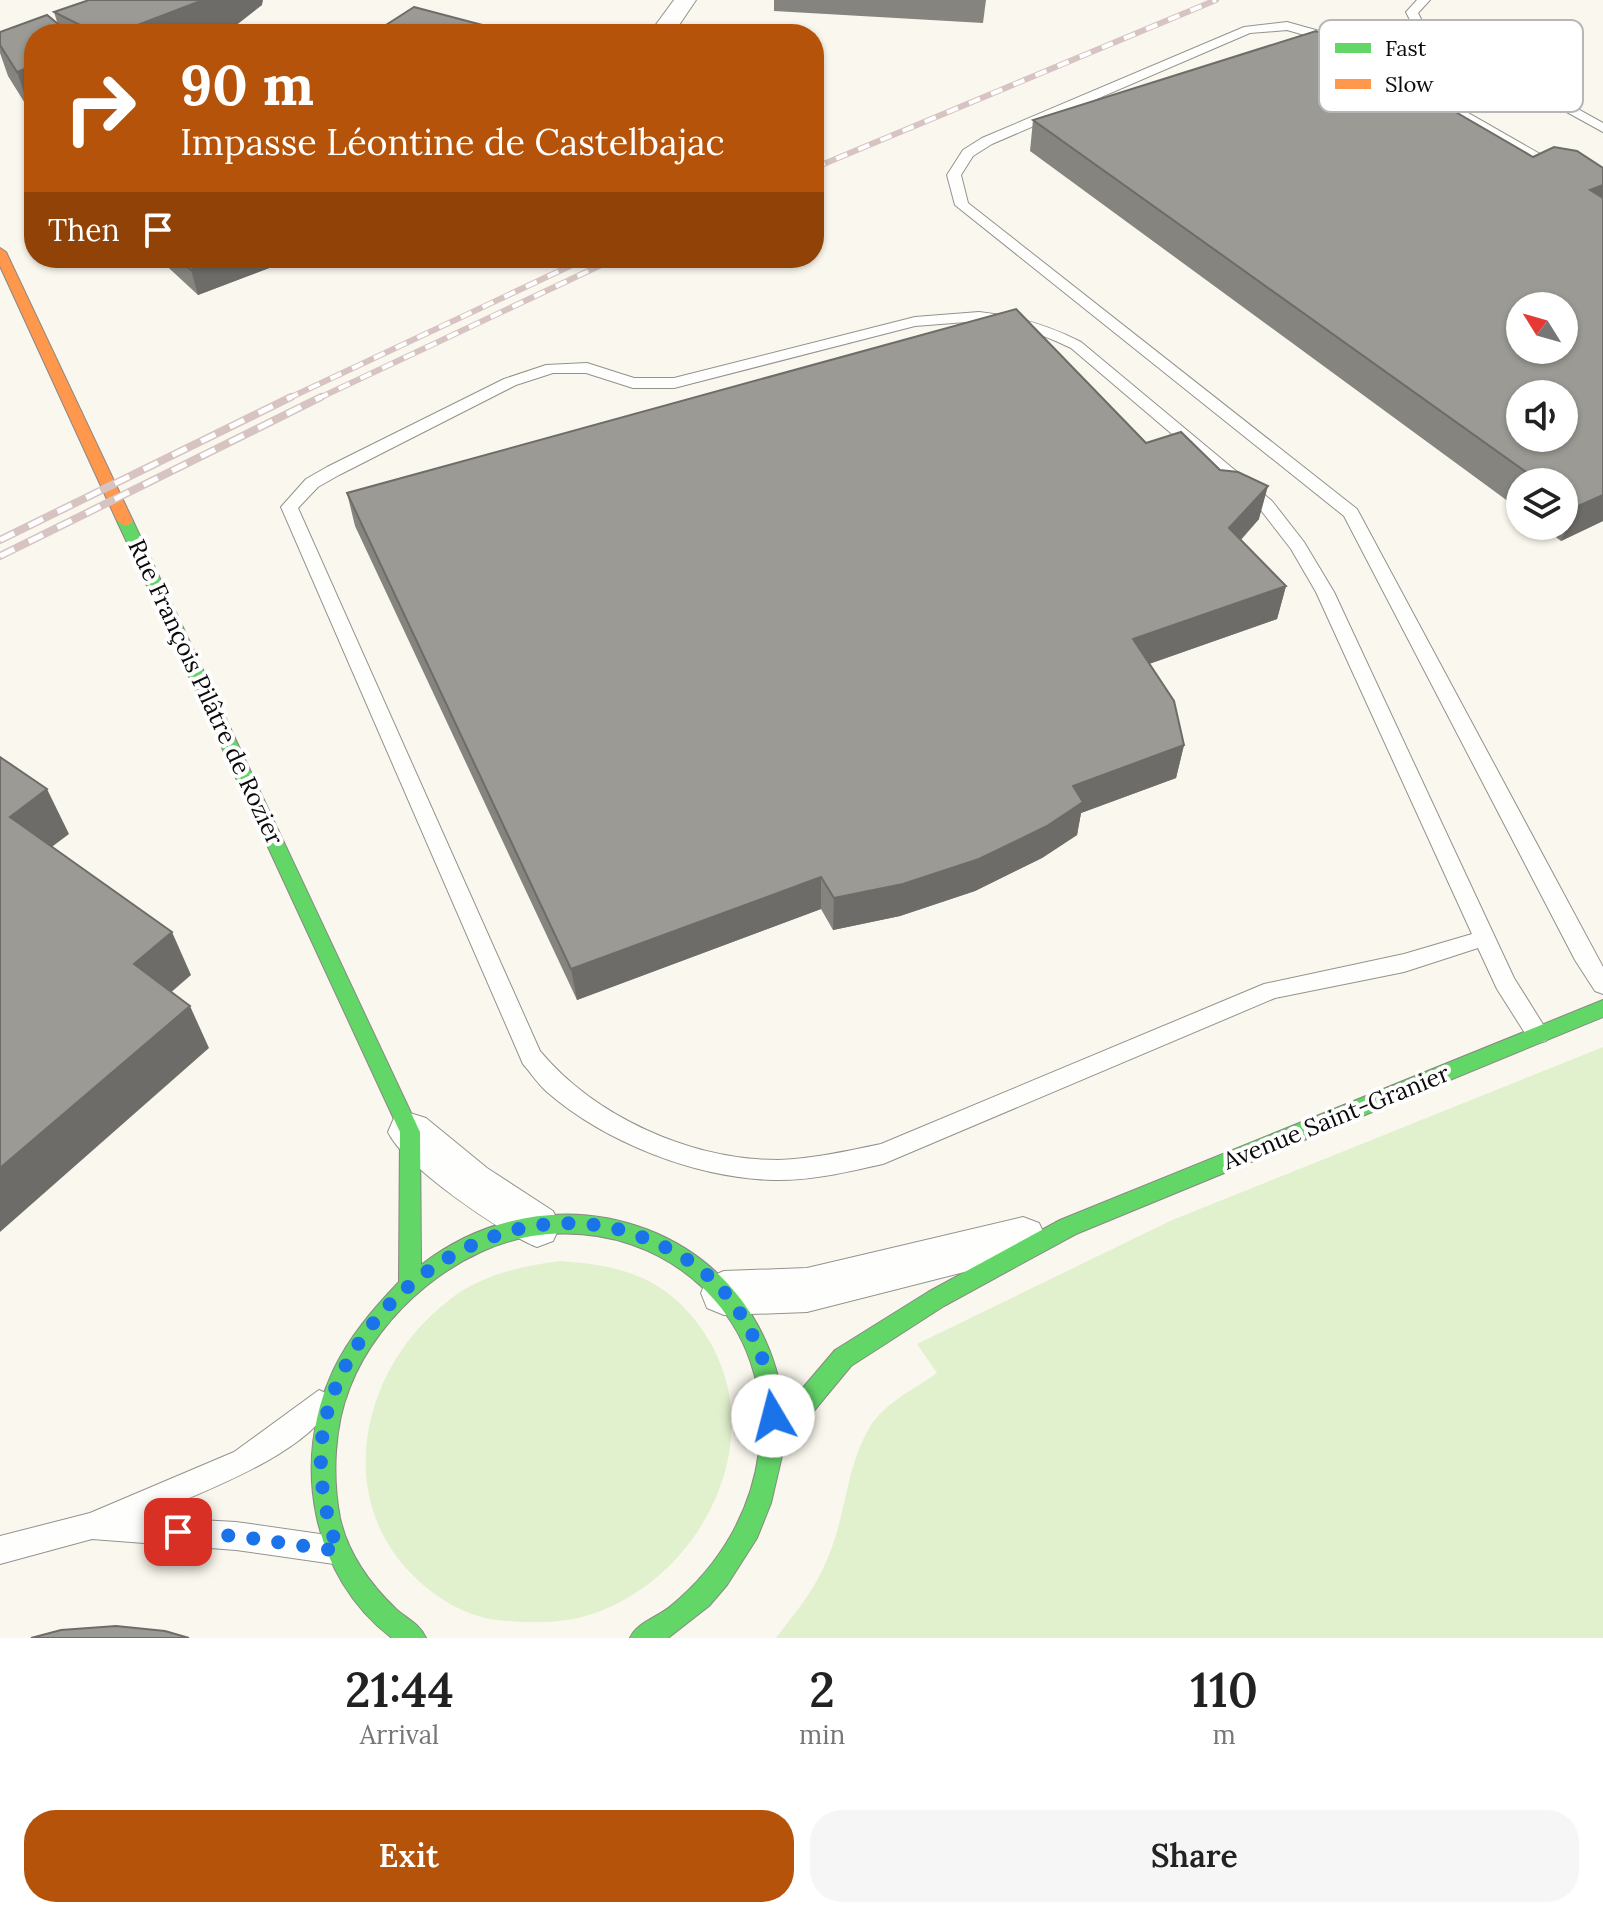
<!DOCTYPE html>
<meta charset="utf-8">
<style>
body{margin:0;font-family:Lora,serif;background:#f6f6f6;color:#222;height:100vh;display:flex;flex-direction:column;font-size:30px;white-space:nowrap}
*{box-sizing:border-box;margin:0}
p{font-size:26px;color:#767676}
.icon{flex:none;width:44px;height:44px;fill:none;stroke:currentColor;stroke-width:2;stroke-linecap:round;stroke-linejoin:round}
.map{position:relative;height:1638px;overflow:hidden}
.details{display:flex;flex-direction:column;background:#fff;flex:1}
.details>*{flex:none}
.banner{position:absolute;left:24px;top:24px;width:800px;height:244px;border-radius:32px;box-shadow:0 2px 6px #0004;background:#b45309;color:#fff;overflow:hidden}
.needle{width:52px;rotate:307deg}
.buttons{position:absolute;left:1506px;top:292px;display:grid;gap:16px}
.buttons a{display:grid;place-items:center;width:72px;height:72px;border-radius:50%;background:#fff;box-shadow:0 2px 6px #0004;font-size:40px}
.pin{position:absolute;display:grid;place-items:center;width:68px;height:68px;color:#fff;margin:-34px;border-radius:16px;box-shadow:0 4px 12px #0006}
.me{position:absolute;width:88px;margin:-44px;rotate:352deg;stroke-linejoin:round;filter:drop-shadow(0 0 6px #0008)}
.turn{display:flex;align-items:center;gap:28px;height:168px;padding:0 24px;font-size:36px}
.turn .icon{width:104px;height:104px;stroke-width:2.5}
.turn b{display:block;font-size:56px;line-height:68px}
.then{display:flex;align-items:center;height:76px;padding:0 24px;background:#0003;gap:16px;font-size:30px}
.eta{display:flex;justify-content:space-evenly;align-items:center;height:136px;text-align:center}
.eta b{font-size:48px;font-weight:600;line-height:56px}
.cta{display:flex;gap:16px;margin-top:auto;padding:16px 24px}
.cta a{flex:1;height:92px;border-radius:32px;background:#b45309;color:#fff;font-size:32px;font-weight:600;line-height:92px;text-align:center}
.cta a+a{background:#f6f6f6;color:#222}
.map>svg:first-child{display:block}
.green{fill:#e1f0cd}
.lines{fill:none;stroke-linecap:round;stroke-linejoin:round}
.lane-casing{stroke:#93928d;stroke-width:2}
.street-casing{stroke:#93928d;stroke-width:2}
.fast-casing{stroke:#898884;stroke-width:2}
.slow-casing{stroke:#898884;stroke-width:2}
.lane{fill:#fefefc;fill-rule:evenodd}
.street{fill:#fefefc;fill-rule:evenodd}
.fast{fill:#63d668;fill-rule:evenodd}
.slow{fill:#ff974d;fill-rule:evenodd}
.rail-far1-casing{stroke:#d6c3c2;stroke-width:6}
.rail-casing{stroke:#d6c3c2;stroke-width:8}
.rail-far1{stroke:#fff;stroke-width:4;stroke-dasharray:12;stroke-linecap:butt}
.rail{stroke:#fff;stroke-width:5;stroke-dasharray:16;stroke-linecap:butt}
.wall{fill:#86847f}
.shaded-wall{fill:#6d6c68}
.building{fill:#9c9a94;stroke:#6d6c68;stroke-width:2;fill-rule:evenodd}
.route{stroke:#1a73e8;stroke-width:14;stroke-dasharray:0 25.2}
.labels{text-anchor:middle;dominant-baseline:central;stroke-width:8;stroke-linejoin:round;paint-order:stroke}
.street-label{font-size:24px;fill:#0b0b0b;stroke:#fff}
.key{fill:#fff;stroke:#b6b6b6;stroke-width:2}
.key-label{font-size:22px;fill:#0b0b0b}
</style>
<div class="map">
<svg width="1603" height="1638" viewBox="0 0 1603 1638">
<rect width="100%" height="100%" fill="#faf8ee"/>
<g class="green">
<path d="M1603,1047V1638H776C803,1603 821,1582 835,1538C847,1501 849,1461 870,1427C884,1403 915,1389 937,1373L917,1344L1170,1221Z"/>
<path d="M561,1261C585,1263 608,1265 632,1274C662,1284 688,1307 705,1334C775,1440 698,1586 582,1617C555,1624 525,1623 497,1620C462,1616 428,1593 405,1567C333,1485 367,1363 448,1301C480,1275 521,1266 561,1261Z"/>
</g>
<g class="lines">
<g class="lane-casing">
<g id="lane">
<path d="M1417,0H1430L1418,13L1423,23L1603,123V132L1414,28L1406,12Z"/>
<path d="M1287,22L1330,34L1603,190V200L1322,40L1287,30L1250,33L992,144L973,156L961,175L968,203L1357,509L1603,967V994L1595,991L1575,960L1344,516L955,205L947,175L963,150L982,138L1244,27Z"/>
<path d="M979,312C1017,316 1048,325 1081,342L1272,501L1304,542L1334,592L1514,978L1549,1034L1546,1041L1538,1043L1530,1041L1497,989L1478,948L1404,972L1275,998L883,1164C847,1172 810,1181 773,1180C696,1178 606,1143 547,1092C538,1084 531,1073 523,1064L281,507L306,479L327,467L504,379L546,365L587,363L634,378H674L915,317ZM979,321C1013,324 1040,333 1071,348L1260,509L1291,549L1316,592L1472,934L1404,954L1264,984L881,1144C847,1151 813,1159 778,1160C691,1160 595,1117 540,1051L298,508L318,487L339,475L516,385L553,373H586L633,388H674L915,326Z"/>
<path d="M319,1390L328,1394L332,1403C310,1454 194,1495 145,1517L236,1522L334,1536L344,1540L348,1550L344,1560L334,1564L236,1550L92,1539L0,1564V1536L90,1513L234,1452Z"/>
</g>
</g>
<g class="street-casing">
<g id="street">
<path d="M674,0H696L673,34H649Z"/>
<path d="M410,1113L426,1118L487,1168L553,1211L560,1226L553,1241L537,1247C501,1233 404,1166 388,1132L394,1118Z"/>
<path d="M1023,1217L1039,1223L1046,1238L1039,1253L807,1312L724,1315L707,1308L701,1293L707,1278L724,1271L807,1268Z"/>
</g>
</g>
<g class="fast-casing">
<path id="fast" d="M125,516L133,521L420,1132L421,1265C560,1157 764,1230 784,1410L835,1350L928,1292L1060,1220L1603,1000V1017L1076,1234L944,1306L851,1366L784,1447L771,1503L757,1538L727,1585L709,1606L668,1638H630C637,1622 659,1617 672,1605C719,1566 751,1513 759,1452C777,1322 668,1220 540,1235C460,1244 379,1312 350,1387C334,1426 332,1476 340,1518C348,1554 370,1584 396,1609C407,1619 420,1624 426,1638H392C311,1577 291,1461 333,1371C349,1337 373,1309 399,1282L400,1132L117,521Z"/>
</g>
<g class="slow-casing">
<path id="slow" d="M0,248L6,252L133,521L130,524L125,526L117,521L0,266Z"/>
</g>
<use href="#lane" class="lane"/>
<use href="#street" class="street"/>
<use href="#fast" class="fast"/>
<use href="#slow" class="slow"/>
<g class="rail-far1-casing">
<g id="rail-far1">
<path d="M814,168L1216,0"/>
<path d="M287,399L587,258"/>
<path d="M317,399L616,258"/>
</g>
</g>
<g class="rail-casing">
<g id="rail">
<path d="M0,540L291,397"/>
<path d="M0,556L321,397"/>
</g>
</g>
<use href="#rail-far1" class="rail-far1"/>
<use href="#rail" class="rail"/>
</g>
<g class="wall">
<path d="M774,0H986L983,23L774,11Z"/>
<path d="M262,5L31,113L8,76L0,53V32L58,25L54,12Z"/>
<path d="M1033,120L1533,157L1603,168V521L1561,541L1541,526H1564V482H1520V510L1030,151Z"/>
<path d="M158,258H292L293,259L198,295Z"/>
<path d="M1146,443L1259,519L1241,540L1286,586L1277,619L1149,664L1184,745L1176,778L1081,813L1077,835L1042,858L975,891L900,916L833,930L821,909L577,1000L355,526L347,493Z"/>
</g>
<g class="shaded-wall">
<path d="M203,0H263L262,5L225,34H114Z"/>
<path d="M34,65V112L31,113L17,72Z"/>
<path d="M1603,185V212L1590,190Z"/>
<path d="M222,258H292L293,259L198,295L191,270Z"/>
<path d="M1268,486L1259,519L1221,561L1229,528Z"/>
<path d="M1603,495V521L1561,541L1576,507Z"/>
<path d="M1286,586L1277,619L1126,672L1133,639Z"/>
<path d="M1184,745L1176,778L1081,813L1077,835L1042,858L975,891L900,916L833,930L834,898L1073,786Z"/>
<path d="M47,789L69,834L33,861L10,817Z"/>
<path d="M821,877V909L577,1000L571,969Z"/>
<path d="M172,932L191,975L154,1007L134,964Z"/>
<path d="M190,1006L209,1048L0,1232V1168Z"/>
</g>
<g class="building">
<path d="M89,0H203L114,34H34V65L17,72L0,45V32L47,15L69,33L80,25L54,12Z"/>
<path d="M414,7L517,34H372Z"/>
<path d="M1316,31L1533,157L1554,147L1577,151L1603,168V185L1590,190L1603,198V495L1576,507L1564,499V482H1540L1033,120ZM1520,306H1564V350H1520ZM1520,394H1564V438H1520Z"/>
<path d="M178,258H222L191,270Z"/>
<path d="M1016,309L1146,443L1181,432L1220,470L1238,472L1268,486L1229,528L1286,586L1133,639L1174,701L1184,745L1073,786L1083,802L1047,826L979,859L903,884L834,898L821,877L571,969L347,493Z"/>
<path d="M0,757L47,789L10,817L172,932L134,964L190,1006L0,1168Z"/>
<path d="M116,1626L165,1631L189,1638H31L61,1630Z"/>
</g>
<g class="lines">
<path class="route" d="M178,1532L236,1536L338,1551C324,1510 316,1469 324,1426C351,1295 498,1190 631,1233C668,1246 701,1264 726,1294C755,1330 771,1370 773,1416"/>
</g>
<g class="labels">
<g class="street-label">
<text transform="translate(206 692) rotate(65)">Rue François Pilâtre de Rozier</text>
<text transform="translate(1336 1117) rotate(-22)">Avenue Saint-Granier</text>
</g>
</g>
<rect x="1319" y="20" width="264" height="92" rx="12" class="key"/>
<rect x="1335" y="43" width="36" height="10" fill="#63d668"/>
<rect x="1335" y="79" width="36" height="10" fill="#ff974d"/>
<g class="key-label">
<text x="1385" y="56">Fast</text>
<text x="1385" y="92">Slow</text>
</g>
</svg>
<div class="buttons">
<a><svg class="needle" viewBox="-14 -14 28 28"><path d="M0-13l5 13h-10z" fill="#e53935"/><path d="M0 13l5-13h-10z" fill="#767676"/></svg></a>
<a><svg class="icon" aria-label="sound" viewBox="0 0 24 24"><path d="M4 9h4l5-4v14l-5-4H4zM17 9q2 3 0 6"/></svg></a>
<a><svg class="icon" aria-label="layers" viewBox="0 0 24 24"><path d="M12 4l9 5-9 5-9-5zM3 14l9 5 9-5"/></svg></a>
</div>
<div class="pin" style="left:178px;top:1532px;background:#d93025"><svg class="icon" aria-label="arrive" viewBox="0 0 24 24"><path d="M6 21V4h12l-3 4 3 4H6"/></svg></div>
<svg class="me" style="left:773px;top:1416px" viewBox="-20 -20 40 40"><circle r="19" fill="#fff"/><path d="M0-13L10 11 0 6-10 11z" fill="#1a73e8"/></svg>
<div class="banner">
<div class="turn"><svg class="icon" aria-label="right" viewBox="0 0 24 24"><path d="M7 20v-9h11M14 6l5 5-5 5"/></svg><div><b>90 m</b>Impasse Léontine de Castelbajac</div></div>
<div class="then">Then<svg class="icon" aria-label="arrive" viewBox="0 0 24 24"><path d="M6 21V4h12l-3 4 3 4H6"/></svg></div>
</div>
</div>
<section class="details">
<div class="eta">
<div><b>21:44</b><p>Arrival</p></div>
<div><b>2</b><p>min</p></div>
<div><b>110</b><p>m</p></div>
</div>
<div class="cta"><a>Exit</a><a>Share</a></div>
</section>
